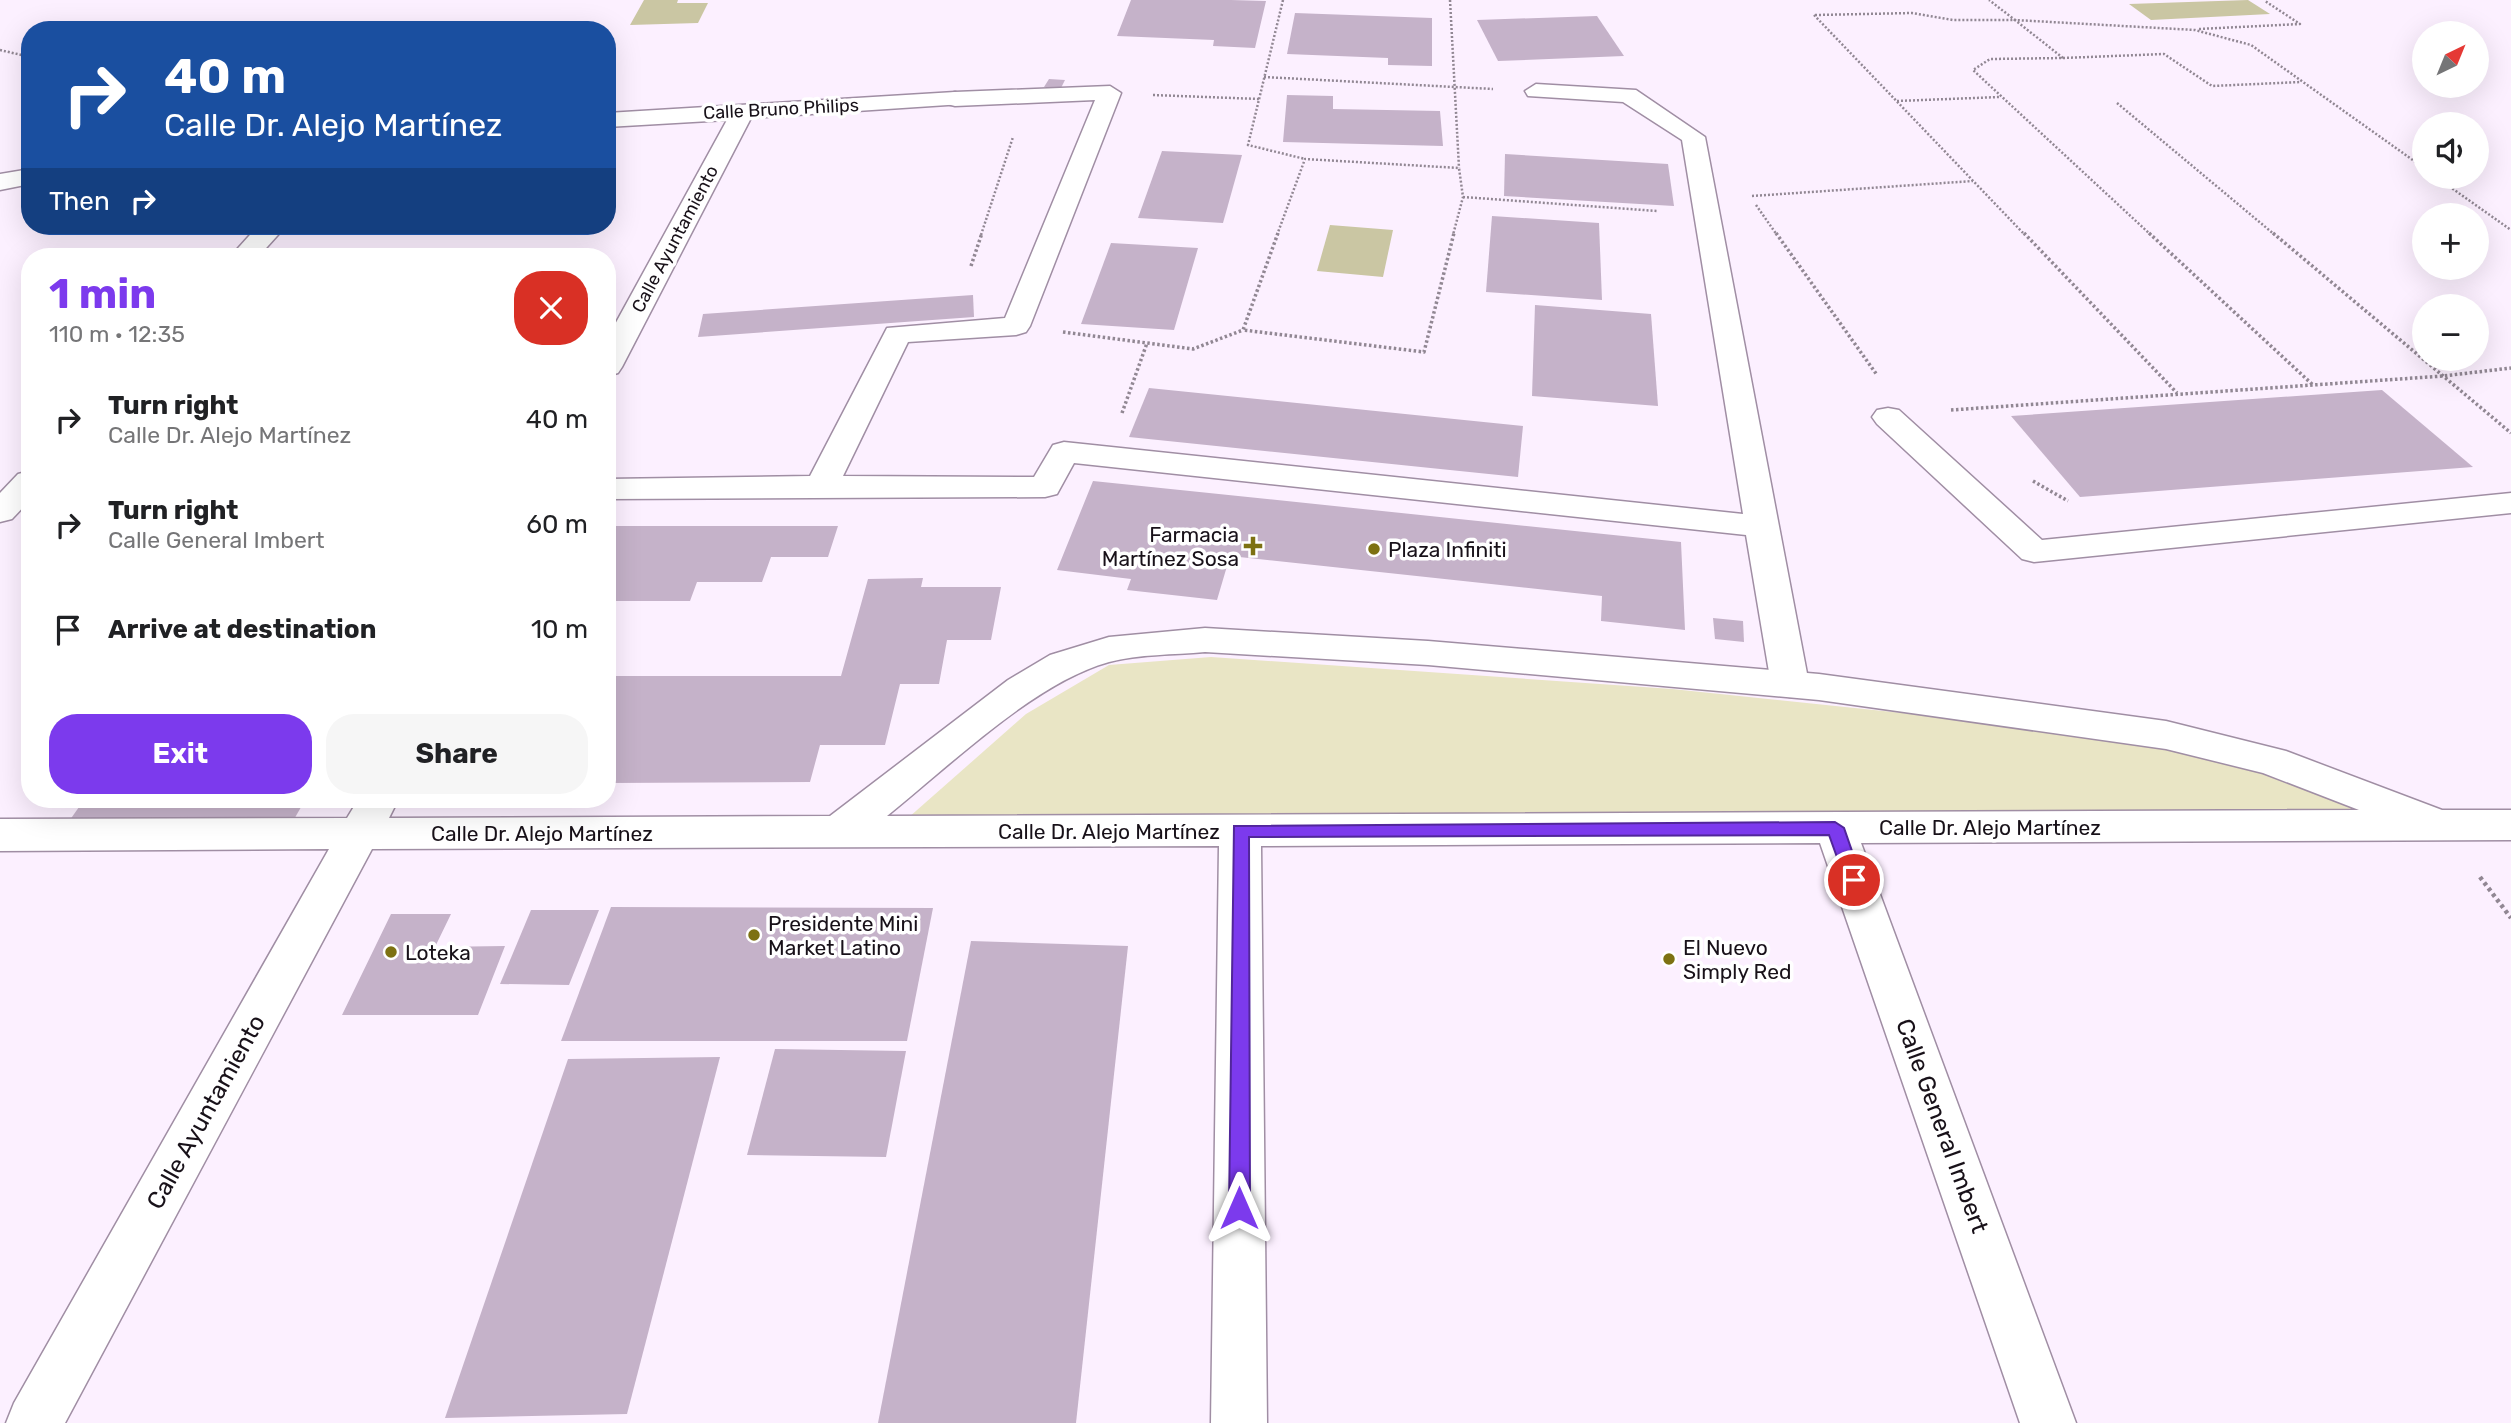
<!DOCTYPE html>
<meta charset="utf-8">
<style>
body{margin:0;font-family:Rubik,sans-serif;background:#f6f6f6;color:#202124;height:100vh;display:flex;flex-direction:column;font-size:26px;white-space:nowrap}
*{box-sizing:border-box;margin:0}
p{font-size:23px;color:#757577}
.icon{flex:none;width:38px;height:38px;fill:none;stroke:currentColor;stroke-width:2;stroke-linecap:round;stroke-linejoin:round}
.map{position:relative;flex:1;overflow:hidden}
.details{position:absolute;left:21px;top:248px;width:595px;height:560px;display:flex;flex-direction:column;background:#fff;border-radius:28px;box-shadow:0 7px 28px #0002}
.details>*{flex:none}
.guide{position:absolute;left:21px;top:21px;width:595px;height:214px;border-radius:28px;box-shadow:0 7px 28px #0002;background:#1a4fa0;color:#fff;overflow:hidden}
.needle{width:46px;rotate:43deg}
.tools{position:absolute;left:2412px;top:21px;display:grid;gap:14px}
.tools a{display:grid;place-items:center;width:77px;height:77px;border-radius:50%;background:#fff;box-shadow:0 7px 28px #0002;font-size:35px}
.pin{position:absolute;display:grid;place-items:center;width:60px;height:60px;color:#fff;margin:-30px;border:4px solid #fff;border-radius:50%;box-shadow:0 2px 7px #0007}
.me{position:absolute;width:77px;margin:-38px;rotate:0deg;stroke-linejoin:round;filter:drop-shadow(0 0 5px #0008)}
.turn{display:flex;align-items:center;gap:24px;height:147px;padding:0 28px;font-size:32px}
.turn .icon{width:91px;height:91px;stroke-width:2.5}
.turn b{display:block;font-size:49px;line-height:60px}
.then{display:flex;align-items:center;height:66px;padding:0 28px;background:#0003;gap:14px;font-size:26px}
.round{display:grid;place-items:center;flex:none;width:74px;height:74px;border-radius:28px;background:#f6f6f6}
.headline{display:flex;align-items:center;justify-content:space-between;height:119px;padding:0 28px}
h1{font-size:42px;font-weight:700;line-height:52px;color:#7c3aed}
.button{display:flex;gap:14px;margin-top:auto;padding:14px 28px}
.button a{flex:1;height:80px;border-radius:28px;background:#7c3aed;color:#fff;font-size:28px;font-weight:700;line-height:80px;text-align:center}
.button a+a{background:#f6f6f6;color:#202124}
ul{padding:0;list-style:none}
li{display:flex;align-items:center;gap:21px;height:105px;padding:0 28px}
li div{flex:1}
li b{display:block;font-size:26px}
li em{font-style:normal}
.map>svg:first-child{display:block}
.green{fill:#e9e5c5}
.water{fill:#cac6a3}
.building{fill:#c5b2c9}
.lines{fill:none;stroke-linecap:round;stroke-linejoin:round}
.lane-casing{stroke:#a08ea4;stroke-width:3}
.street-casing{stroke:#a08ea4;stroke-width:3}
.path-far2{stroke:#918793;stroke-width:2.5;stroke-dasharray:2 2;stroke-linecap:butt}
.path-far1{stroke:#918793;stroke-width:3.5;stroke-dasharray:2.5 2.5;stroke-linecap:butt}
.path{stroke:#918793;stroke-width:4.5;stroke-dasharray:3.5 3.5;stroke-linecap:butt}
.lane{fill:#fff;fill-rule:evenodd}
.street{fill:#fff;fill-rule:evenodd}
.route{fill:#7c3aed;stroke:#51269a;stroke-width:2}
.poi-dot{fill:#7d7112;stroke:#fff;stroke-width:2.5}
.labels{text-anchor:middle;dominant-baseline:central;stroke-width:7;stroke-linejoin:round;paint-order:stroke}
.far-street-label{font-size:18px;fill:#181119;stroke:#fff}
.poi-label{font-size:21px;fill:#181119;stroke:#fff;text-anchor:start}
.street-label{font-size:21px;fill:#181119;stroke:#fff}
.near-street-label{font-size:24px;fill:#181119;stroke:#fff}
</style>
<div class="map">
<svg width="2511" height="1423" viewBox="0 0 2511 1423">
<rect width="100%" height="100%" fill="#fcf0ff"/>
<path class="green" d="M1211,657L1672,689L2161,740L2362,801L2377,818H908L1026,714L1109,665Z"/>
<g class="water">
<path d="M644,0H678L677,3H708L698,23L630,25Z"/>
<path d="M2248,0L2270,14L2151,20L2129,4Z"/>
<path d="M1330,225L1393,230L1383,277L1317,271Z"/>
</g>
<g class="building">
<path d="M1131,0H1231L1266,1L1255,48L1213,46L1214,40L1117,36Z"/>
<path d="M1295,13L1432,18V66L1388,65V58L1287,54Z"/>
<path d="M1597,16L1624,56L1498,61L1477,20Z"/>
<path d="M1049,79L1065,80L1061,88L1044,87Z"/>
<path d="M1287,95L1333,96V109L1440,111L1443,146L1283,142Z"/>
<path d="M1162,151L1242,155L1223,223L1138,218Z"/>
<path d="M1505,154L1668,164L1674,206L1504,196Z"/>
<path d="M1492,216L1599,223L1602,300L1486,292Z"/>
<path d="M1111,243L1198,248L1174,330L1081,324Z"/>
<path d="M973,295L974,317L698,337L703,314Z"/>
<path d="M1535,305L1651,314L1658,406L1532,396Z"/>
<path d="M1149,388L1523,426L1518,477L1129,437Z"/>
<path d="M2382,390L2473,467L2080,497L2011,416Z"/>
<path d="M1093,481L1681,542L1685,630L1601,621L1602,596L1230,556L1217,600L1127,590L1131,579L1057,570Z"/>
<path d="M607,526H838L828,557H771L762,582H697L690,601H607Z"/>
<path d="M923,578L921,587H1001L991,640H947L939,684H900L885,745H820L810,782L607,783V676H841L868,579Z"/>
<path d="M1713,618L1743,621L1744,642L1715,639Z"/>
<path d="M84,800H305L292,823L67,824Z"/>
<path d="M611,907L933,908L907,1041H561Z"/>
<path d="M531,910H599L569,985L500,984Z"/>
<path d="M391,914H451L435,947L505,946L478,1015H342Z"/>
<path d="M971,941L1128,946L1076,1423H878Z"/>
<path d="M775,1049L906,1051L886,1157L747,1155Z"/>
<path d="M720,1057L627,1414L445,1418L568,1059Z"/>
</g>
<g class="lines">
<g class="lane-casing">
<path id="lane" d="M1536,84L1636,90L1705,137L1809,684L1803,693L1790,697L1777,693L1771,684L1746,535L1074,463L1057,494L1045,497L607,499V479L810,476L887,328L1005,318L1095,100L955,106L947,104L943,99L947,94L955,92L1110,86L1121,93L1030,326L1026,332L1016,335L908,342L843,476L1034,477L1053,445L1064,442L1743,514L1682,140L1623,102L1528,96L1525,91Z"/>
</g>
<g class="street-casing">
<g id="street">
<path d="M955,92L963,94L967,99L963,104L751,118L622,367L618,373L607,376V339L727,120L607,127V113Z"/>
<path d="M30,169V184L0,190V174Z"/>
<path d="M258,226H286L258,257H230Z"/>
<path d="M1888,408L1899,410L2042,540L2511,493V513L2034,562L2022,559L1877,424L1872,417L1877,410Z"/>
<path d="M30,471V500L12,519L0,522V493L18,474Z"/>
<path d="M1205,628L1428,641L1819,674L2166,721L2286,751L2442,810H2511V840L1861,843L2076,1423H2020L1820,843L1261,846L1267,1423H1211L1219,846L372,849L65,1423H6L14,1403L329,849L0,851V819L347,818L358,800H398L389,818L830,816L1008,680L1050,655L1109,637ZM1205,652L1428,665L1819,700L2166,749L2263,773L2359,810L887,816C948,767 1035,682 1109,662C1139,654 1174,655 1205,652Z"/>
</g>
</g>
<g class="path-far2">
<path d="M1283,0L1248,145L1305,159"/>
<path d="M1450,0L1459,168"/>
<path d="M1814,15L2025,235"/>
<path d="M1815,15L1912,13L1953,20H2015L1989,0"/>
<path d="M2199,29L2300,24L2265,1"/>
<path d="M0,50L30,57"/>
<path d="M2063,58L2164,54L2212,86L2301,82"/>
<path d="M1264,77L1493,89"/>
<path d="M1153,95L1259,99"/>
<path d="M1897,101L2000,97"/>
<path d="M2117,103L2275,235"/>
<path d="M28,136L30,105"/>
<path d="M2436,177L2511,230"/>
<path d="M1752,196L1973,181"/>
<path d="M1463,197L1657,211"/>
<path d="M1756,205L1777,235"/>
<path d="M981,235L1013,137"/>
<path d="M1277,235L1305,159L1459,168L1463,197L1453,235"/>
<path d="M2151,235L1973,70L1990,59L2063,58L2015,20L2195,30L2251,45L2424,168"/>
</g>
<g class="path-far1">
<path d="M1278,233L1243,330L1424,352L1454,233"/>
<path d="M1776,233L1877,375"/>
<path d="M2024,233L2177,393"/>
<path d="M2149,233L2313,385"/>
<path d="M2273,233L2511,433"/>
<path d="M971,266L982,233"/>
<path d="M1063,332L1193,349L1243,330"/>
<path d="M1951,410L2443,376L2511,368"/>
<path d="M1122,413L1147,343"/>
<path d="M2033,481L2068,501"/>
</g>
<path class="path" d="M2480,877L2511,918"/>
<use href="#lane" class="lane"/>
<use href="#street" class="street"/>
</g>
<path class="route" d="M1835,822L1844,828L1862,880L1860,885H1847L1829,835L1249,837L1250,1208L1247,1214L1239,1217L1232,1214L1229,1208L1234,826Z"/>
<g class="poi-dot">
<path d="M1249.5 535.5h7v7h7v7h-7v7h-7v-7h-7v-7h7z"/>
<circle cx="1374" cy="549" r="7"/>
<circle cx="754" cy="935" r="7"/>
<circle cx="391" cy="952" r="7"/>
<circle cx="1669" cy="959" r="7"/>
</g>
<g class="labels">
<g class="far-street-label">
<text transform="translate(781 109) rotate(-3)">Calle Bruno Philips</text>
<text transform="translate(675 239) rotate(-62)">Calle Ayuntamiento</text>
</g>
<g class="poi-label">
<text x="1239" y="534" text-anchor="end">Farmacia<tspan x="1239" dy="24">Martínez Sosa</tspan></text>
<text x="1388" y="549">Plaza Infiniti</text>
<text x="768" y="923">Presidente Mini<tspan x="768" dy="24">Market Latino</tspan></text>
<text x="1683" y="947">El Nuevo<tspan x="1683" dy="24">Simply Red</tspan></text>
<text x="405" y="952">Loteka</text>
</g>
<g class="street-label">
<text x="1990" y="827">Calle Dr. Alejo Martínez</text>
<text x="1109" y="831">Calle Dr. Alejo Martínez</text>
<text x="542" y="833">Calle Dr. Alejo Martínez</text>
</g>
<g class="near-street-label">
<text transform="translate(206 1112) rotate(-61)">Calle Ayuntamiento</text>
<text transform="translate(1942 1126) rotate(70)">Calle General Imbert</text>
</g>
</g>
</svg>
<div class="tools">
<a><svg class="needle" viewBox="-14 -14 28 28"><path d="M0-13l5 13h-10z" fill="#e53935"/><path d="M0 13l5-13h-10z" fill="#757577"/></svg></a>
<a><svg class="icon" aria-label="sound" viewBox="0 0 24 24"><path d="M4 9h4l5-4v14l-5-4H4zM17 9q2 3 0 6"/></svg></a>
<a>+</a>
<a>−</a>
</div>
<div class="pin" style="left:1854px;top:880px;background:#d93025"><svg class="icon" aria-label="arrive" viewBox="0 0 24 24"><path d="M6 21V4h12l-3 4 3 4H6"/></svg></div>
<svg class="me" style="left:1239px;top:1208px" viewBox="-20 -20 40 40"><path d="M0-17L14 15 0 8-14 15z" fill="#7c3aed" stroke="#fff" stroke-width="4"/></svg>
<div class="guide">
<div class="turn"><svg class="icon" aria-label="right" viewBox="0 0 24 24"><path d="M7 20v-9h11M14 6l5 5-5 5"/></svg><div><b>40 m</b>Calle Dr. Alejo Martínez</div></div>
<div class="then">Then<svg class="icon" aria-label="right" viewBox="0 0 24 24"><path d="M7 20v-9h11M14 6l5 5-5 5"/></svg></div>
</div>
<section class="details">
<div class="headline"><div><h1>1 min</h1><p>110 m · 12:35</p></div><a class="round" style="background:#d93025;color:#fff"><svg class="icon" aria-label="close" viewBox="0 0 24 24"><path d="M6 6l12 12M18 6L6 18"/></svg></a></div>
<ul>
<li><svg class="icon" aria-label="right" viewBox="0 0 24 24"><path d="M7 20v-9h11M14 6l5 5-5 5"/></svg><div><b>Turn right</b><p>Calle Dr. Alejo Martínez</p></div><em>40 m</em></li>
<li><svg class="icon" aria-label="right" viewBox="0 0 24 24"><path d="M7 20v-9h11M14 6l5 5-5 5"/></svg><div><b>Turn right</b><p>Calle General Imbert</p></div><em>60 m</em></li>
<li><svg class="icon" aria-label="arrive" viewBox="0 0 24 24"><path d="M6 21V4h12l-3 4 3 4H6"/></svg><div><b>Arrive at destination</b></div><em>10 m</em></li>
</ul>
<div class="button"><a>Exit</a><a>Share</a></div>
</section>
</div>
